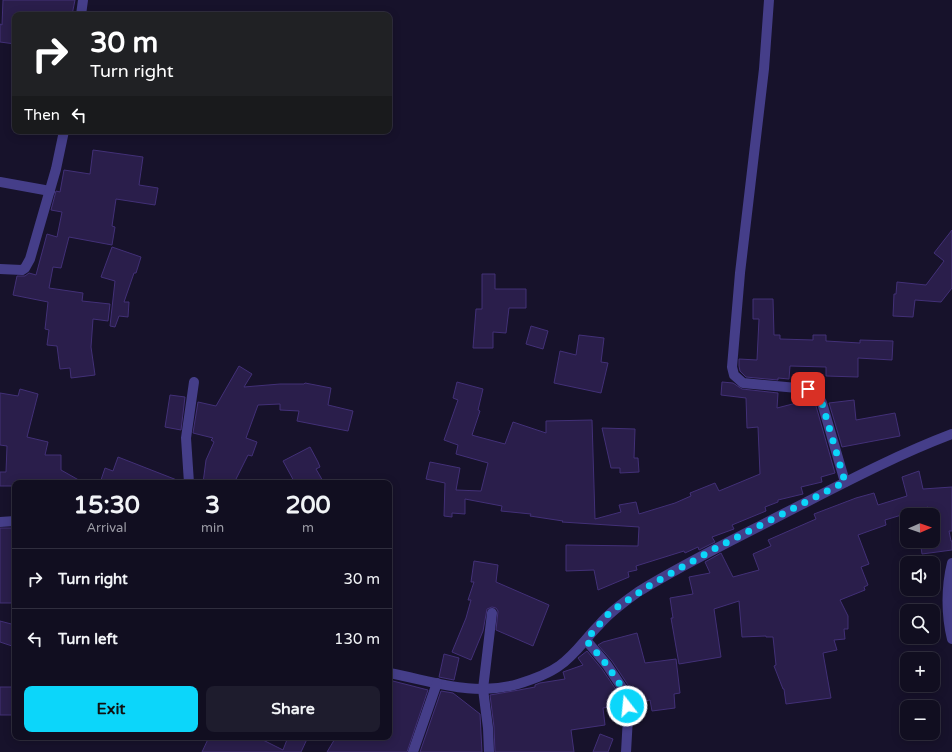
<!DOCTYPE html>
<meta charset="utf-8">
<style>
body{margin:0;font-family:"Varela Round",sans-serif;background:#1e1c2d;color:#f1f3f6;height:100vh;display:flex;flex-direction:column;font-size:15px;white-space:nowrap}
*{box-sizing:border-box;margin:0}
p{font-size:13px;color:#9c9ca5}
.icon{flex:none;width:22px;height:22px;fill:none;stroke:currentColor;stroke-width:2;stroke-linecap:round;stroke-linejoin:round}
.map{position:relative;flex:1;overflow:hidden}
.sheet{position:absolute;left:12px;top:480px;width:380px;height:260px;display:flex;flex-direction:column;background:#110e20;border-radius:8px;box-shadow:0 2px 10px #0003,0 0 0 1px #302e3e}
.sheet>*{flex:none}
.top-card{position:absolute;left:12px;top:12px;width:380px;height:122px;border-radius:8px;box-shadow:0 2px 10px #0003,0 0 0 1px #302e3e;background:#202124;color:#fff;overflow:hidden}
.needle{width:26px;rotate:88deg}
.controls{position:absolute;left:900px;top:508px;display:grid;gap:8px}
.controls a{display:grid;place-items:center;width:40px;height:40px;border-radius:8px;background:#110e20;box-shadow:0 2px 10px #0003,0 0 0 1px #302e3e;font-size:20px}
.pin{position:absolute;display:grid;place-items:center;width:34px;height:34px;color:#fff;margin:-17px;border-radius:8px;box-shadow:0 2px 6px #0006}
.me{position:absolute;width:44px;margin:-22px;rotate:344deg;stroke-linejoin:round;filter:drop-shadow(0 0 3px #0008)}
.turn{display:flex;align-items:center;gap:14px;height:84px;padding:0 12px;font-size:18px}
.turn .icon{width:52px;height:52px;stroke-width:2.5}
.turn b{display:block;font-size:28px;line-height:34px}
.then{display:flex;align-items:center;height:38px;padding:0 12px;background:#0003;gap:8px;font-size:15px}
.eta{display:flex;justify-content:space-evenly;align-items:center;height:68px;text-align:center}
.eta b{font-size:24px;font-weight:800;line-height:28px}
.action{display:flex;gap:8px;margin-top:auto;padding:8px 12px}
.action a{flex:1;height:46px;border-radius:8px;background:#0cd6fa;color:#111;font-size:16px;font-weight:800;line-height:46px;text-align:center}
.action a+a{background:#1e1c2d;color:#f1f3f6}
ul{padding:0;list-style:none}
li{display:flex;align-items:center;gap:12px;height:60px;padding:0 12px;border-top:1px solid #302e3e}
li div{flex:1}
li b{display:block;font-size:15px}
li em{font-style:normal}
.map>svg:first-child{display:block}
.building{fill:#2a1e4b;stroke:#423077}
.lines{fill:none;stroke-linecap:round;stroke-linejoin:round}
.street{stroke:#453e89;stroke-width:10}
.route{stroke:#0cd6fa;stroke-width:7;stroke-dasharray:0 12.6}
</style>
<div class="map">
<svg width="952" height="752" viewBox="0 0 952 752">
<rect width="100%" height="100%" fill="#17122b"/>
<g class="building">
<path d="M3,0H75L72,15H15V44L0,42V24L2,25Z"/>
<path d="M93,150L143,157L139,185L158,188L155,205L116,199L112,226L115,227L112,245L69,237L61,268L53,267L49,288L83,293L82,301L110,304L108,321L93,319L91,347L95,375L71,378L70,368L60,369L57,346L47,345L49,330L45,329L48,302L13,295L17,276H25L29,273L36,275L47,234L57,237L62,212L51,210L56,191L60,192L64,170L90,174Z"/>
<path d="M952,230V288L941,302L915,300L913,317L893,316L894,294H896L897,282L926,285L944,261L934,253Z"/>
<path d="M112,247L141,257L136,273H134L124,302H129L128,317L119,316L115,327L110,326L115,281L101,277Z"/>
<path d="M482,274H495V289H526V308H509L506,333L493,332V348H473L476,309H482Z"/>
<path d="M753,299H773L774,335H780V339L813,340V335H826V341L860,343V340L893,341L892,360L858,358V377L826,376V367L790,366L789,379L778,378V380L746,377L740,371L739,366V359L757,360L759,319H753Z"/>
<path d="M531,326L548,331L543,349L526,344Z"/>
<path d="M579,335L604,338L601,362L608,363L601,393L554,383L560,351L576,355Z"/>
<path d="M239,366L252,374L244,387L280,384H304L305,383L331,388L328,405L353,411L348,431L297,421L299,411L280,410V404L258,405L246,438L257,442L252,456L248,455L234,483H203L206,460L214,442L211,440L213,438L193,433L198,402L216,406Z"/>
<path d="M457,382L483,389L478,410L480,411L472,435L475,436L505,444L513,422L546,433V421L592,420L595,519L621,512L619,505L636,502L639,514L675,503L691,496L690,493L715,483L719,491L760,474L758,427L747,428L746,398L721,395L722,382L733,383L742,389L778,393L777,408L812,399L816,406L835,473L821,477L822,482L801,487L803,494L778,500V502L765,507L766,511L732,525L734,529L712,537L715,542L699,550L698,547L685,553L684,551L636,566L637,570L628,572L629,577L598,590L594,570L566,571V545L638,546L639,527L562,522L563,521L530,516L531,514L501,511L502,506L465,499V514L452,513V517L444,516L445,483L426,479L430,462L460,468L456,490L481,491L488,463L456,454L458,445L444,440L458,400L453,398Z"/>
<path d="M20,389L38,394L27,437L48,442L45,455H61V470L84,483H15V486H0V472H6L7,446L0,445V393L18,396Z"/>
<path d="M170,395L185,397L181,430L165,427Z"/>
<path d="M854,400L856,420L895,413L900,436L842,447L829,403Z"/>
<path d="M602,428L635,429L634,458H638L639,472L620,473V468H611Z"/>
<path d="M310,447L318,462L320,467L316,469L324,483H295L283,461Z"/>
<path d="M118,457L182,482V483H100L105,468L113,471Z"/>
<path d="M919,471L923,489L952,487V531H949L951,541H952V550L922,554L920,541H933V515H929L928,507L885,520L886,525L858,535L869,564L861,567L868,585L864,587L865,590L840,600L848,616V629H844L845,639L834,640L837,650L823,653L831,698L786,704L784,689H783L774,666L776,665L773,637H766V636L742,637L739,601L714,609L721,657L679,664L671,618H673L670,598L693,594L689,577L710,573L705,562L721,553L733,577L759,570L753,554L771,546L768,540L816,519L814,514L856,498L874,493L878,505L907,496L902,477Z"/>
<rect x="0" y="528" width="15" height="75"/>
<path d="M474,561L498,565L496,582L549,605L533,646L496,630L498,611L496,608L492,607L487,609L483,631L471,660L452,652L466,618L471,600H468L474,582H471Z"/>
<path d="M0,621L15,625V647L0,642Z"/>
<path d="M637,633L645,663L676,659L680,693L674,694L675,708L652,711L650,700L634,703L632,691L612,661L598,645L603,642Z"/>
<path d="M587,651L602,669L621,697V705L603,708L605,725L571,730L574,752H495L494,727L490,695L519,690L535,687V685L540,683L565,679L563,672L583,665L578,658Z"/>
<path d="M444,654L459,658L454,680L439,677Z"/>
<path d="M389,680L428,690L407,752H327L336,737H389Z"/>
<path d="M0,687H13V698H15V715H0Z"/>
<path d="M441,691L453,693L480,714L482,752H420Z"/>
<path d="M600,734L613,739L608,752H593Z"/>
<path d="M209,737H257L283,750L288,737H308L301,752H202Z"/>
</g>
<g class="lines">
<g class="street">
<path d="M769,0L764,69L740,273L732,367L734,375L743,383L808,389L817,394L822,403L845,482"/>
<path d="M81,15L83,0"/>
<path d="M0,182L50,191"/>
<path d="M0,269L22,270L25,268L30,259L56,169L64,131"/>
<path d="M189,483L186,438L194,382"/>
<path d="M0,522L15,521"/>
<path d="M952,563C946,587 946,615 952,639"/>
<path d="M586,640L607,665L627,695L628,717L626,752"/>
<path d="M389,673C433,681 473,697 518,684C531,680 548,674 559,666C575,655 585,639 599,625C610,612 624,602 638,592C685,563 735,539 785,513C840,485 894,456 952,434"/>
<path d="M413,752L437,683"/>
<path d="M489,752L488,728L483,689L492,613"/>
</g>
</g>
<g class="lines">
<path class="route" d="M627,706V695L607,665L586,640L610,612L652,584L716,548L845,482L822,403L817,394L808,389"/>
</g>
</svg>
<div class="controls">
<a><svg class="needle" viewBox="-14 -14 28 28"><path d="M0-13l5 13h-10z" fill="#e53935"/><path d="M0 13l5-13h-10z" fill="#9c9ca5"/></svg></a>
<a><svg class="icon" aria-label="sound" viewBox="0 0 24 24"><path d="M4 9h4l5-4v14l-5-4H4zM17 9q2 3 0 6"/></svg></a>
<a><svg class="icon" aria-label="search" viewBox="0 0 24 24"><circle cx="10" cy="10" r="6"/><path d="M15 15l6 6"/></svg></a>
<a>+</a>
<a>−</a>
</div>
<div class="pin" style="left:808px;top:389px;background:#d93025"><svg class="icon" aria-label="arrive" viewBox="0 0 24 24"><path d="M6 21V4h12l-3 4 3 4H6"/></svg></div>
<svg class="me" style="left:627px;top:706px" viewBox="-20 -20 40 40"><circle r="17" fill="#0cd6fa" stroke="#fff" stroke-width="3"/><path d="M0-11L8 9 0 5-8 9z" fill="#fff"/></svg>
<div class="top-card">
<div class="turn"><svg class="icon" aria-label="right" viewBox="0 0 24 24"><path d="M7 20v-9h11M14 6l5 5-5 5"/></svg><div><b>30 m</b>Turn right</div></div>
<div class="then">Then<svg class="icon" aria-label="left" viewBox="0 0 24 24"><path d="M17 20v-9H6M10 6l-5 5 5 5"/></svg></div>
</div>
<section class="sheet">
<div class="eta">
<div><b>15:30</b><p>Arrival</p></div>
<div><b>3</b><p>min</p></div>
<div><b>200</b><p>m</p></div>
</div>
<ul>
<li><svg class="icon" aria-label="right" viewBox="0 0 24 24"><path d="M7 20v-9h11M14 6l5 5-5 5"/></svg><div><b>Turn right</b></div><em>30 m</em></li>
<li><svg class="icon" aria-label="left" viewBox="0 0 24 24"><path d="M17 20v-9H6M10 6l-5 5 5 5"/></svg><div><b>Turn left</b></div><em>130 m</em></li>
</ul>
<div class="action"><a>Exit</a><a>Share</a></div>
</section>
</div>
